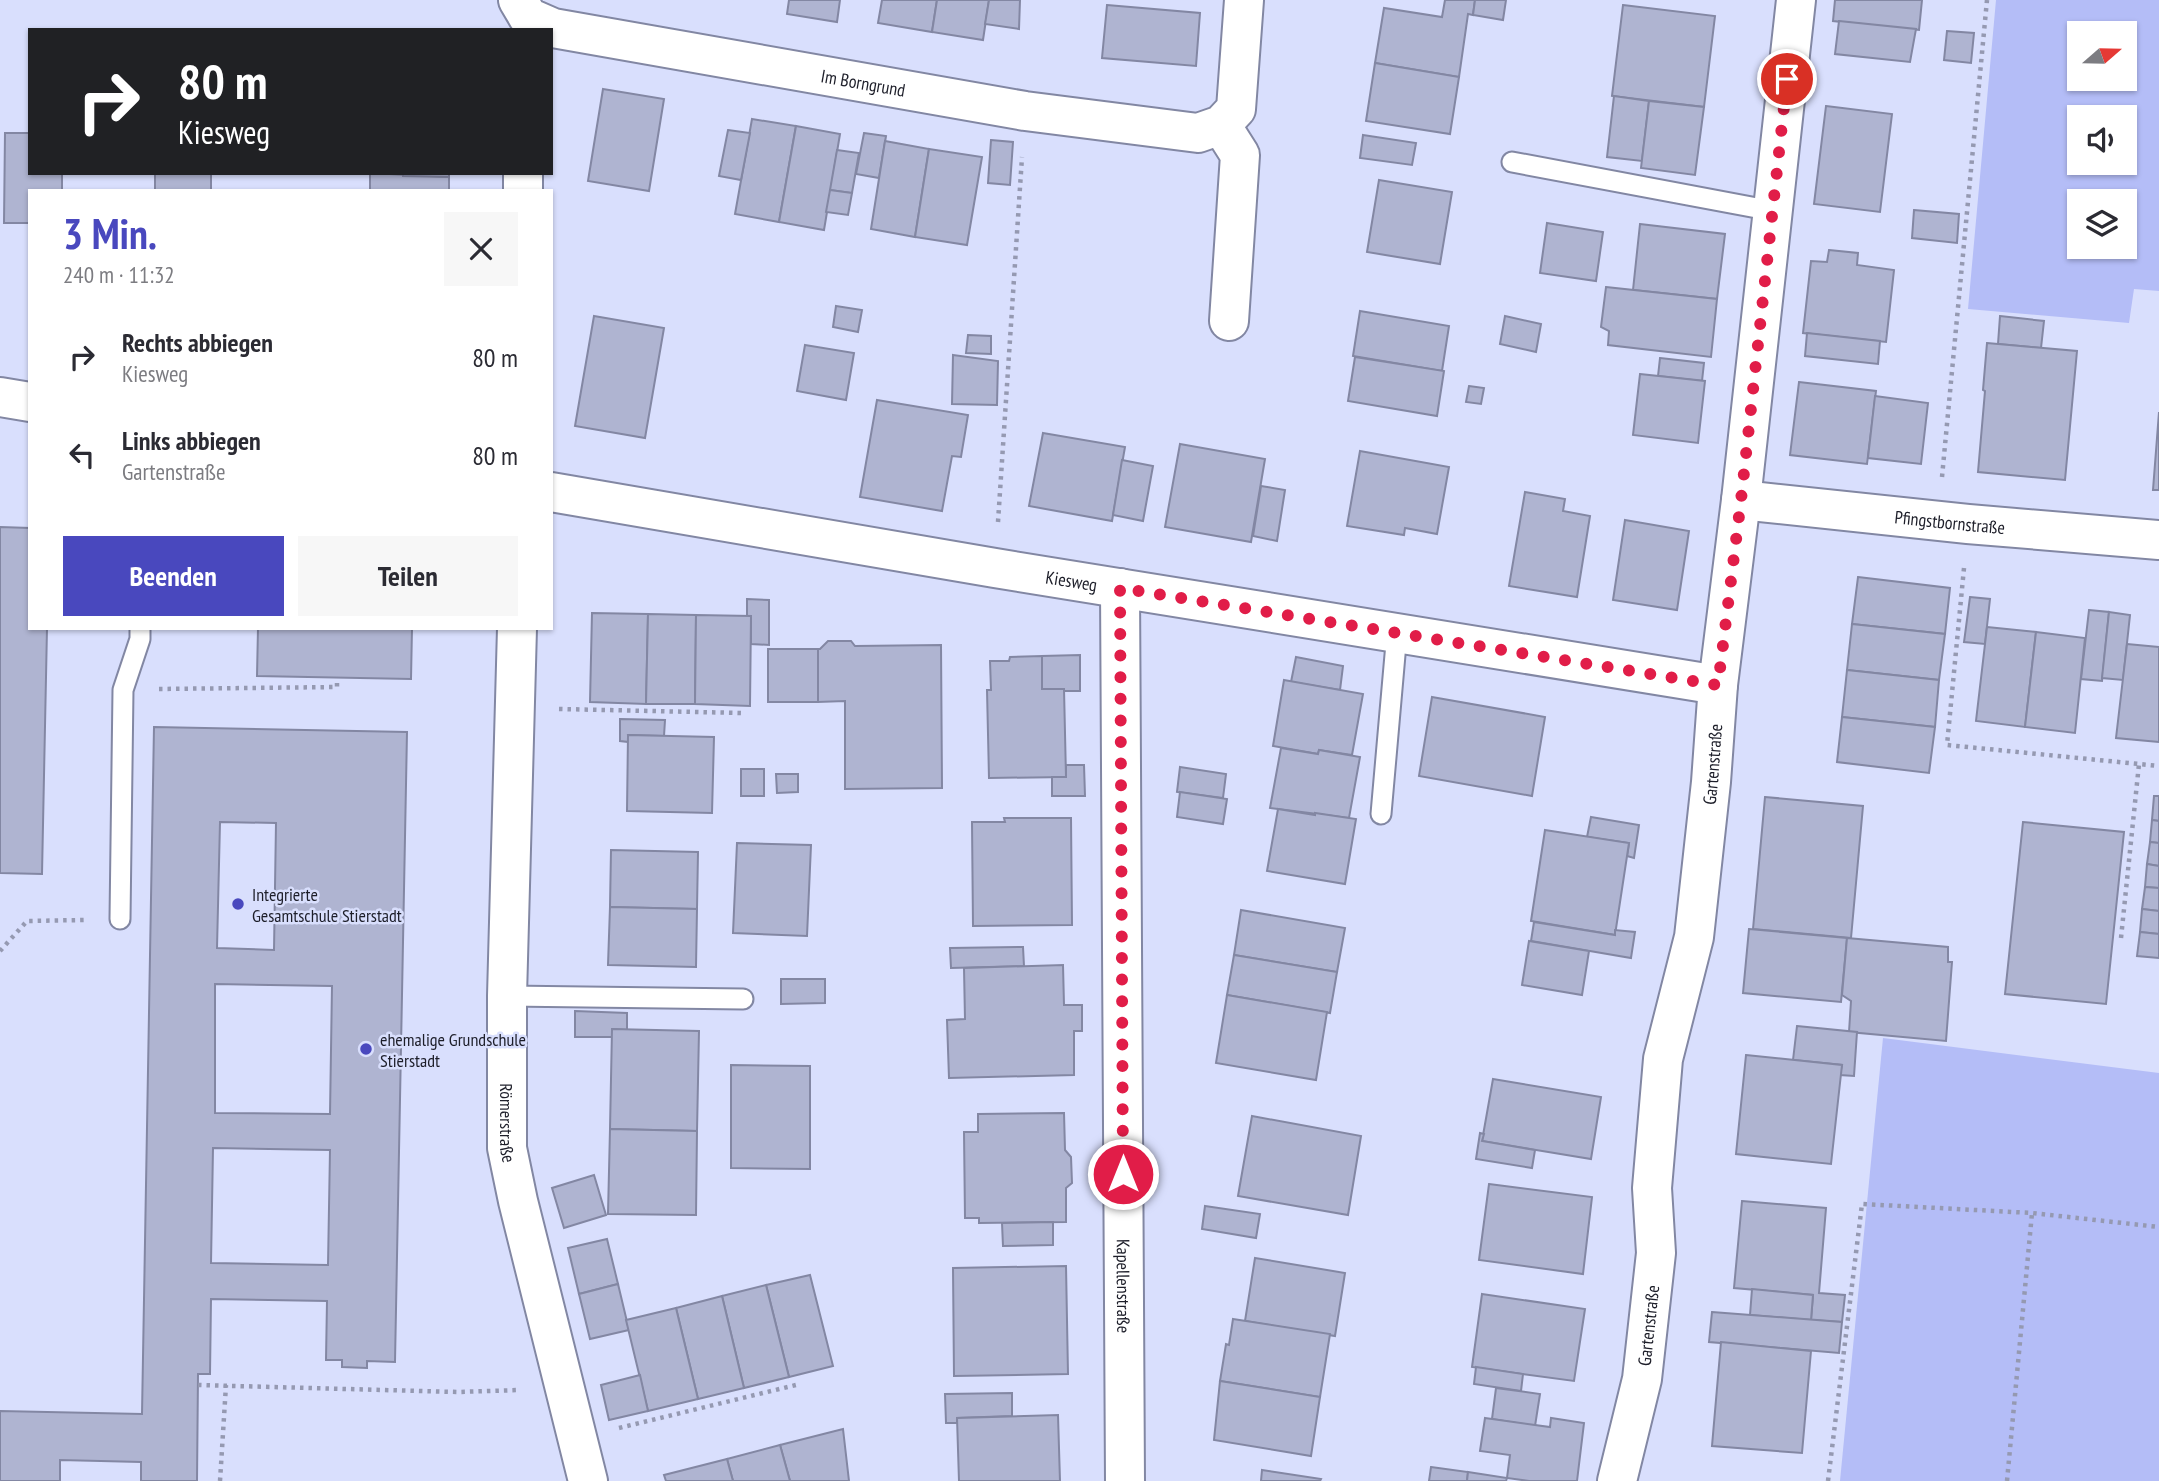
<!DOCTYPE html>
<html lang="de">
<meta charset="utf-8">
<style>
body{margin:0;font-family:"PT Sans Narrow",sans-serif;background:#f7f7f7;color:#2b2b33;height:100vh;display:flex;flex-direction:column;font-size:26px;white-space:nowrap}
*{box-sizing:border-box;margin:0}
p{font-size:23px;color:#7c7c81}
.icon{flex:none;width:38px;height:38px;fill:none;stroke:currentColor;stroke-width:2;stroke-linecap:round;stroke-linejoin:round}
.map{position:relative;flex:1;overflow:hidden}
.side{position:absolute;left:28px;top:189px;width:525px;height:441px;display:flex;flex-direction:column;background:#fff;border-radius:0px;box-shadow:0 2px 5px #0004}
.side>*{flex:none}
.banner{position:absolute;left:28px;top:28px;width:525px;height:147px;border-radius:0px;box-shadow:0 2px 5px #0004;background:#202124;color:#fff;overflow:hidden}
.needle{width:46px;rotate:70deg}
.tools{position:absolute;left:2067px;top:21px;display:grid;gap:14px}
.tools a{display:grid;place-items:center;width:70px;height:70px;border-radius:0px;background:#fff;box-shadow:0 2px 5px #0004;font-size:35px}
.pin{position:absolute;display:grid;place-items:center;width:60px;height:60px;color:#fff;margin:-30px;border:4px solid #fff;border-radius:50%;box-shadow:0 2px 7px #0007}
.me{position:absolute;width:77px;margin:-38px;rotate:0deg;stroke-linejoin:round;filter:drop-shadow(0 0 5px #0008)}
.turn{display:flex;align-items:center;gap:24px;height:147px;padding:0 35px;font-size:32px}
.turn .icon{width:91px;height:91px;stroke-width:2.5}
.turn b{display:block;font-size:49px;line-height:60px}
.round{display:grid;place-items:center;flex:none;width:74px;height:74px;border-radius:0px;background:#f7f7f7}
.headline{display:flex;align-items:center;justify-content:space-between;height:119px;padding:0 35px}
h1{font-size:42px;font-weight:600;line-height:52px;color:#4948be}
.button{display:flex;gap:14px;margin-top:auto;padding:14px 35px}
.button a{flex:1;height:80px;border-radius:0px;background:#4948be;color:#fff;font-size:28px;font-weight:600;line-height:80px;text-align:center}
.button a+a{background:#f7f7f7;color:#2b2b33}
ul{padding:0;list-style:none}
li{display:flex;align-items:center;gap:21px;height:98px;padding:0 35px}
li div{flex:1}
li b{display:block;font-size:26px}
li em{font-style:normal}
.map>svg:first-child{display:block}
.green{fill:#b4bdf7;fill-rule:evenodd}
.building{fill:#afb4d1;stroke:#8387a3;stroke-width:2;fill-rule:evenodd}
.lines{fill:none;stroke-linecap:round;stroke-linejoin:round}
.lane-casing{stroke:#8287a3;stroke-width:23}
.street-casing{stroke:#8287a3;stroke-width:42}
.path{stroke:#9599b1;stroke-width:4.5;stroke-dasharray:3.5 5;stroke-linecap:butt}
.lane{stroke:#fff;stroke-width:19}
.street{stroke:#fff;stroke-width:38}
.route{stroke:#e11d48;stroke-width:12;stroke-dasharray:0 21.6}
.poi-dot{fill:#4948be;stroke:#d9dffd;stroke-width:2.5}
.labels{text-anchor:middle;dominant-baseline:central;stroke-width:5;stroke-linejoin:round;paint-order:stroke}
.street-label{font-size:18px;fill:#1d1e29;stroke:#d9dffd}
.poi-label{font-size:18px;fill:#1d1e29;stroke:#d9dffd;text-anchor:start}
</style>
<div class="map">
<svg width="2159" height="1481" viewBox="0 0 2159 1481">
<rect width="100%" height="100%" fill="#d9dffd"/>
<g class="green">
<path d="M1996,0H2159V291L2134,289L2129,323L1968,309ZM2079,33H2124V79H2079ZM2079,117H2124V163H2079ZM2079,201H2124V247H2079Z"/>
<path d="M1883,1038L2159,1073V1481H1840Z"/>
</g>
<g class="building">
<path d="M789,0H840L837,22L787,14Z"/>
<path d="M882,0H937L932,32L878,23Z"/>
<path d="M937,0H989L983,40L932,32Z"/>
<path d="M989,0H1020L1019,29L985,24Z"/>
<path d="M1445,0H1475L1473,15L1468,14L1459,77L1375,63L1384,8L1442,17Z"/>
<path d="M1475,0H1506L1503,20L1473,15Z"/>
<path d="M1835,0H1922L1919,30L1833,21Z"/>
<path d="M1107,5L1200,13L1196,66L1102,58Z"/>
<path d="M1623,5L1715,16L1704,107L1612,96Z"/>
<path d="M1839,21L1916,29L1910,62L1835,54Z"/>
<path d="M1947,31L1974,33L1971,63L1944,60Z"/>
<path d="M1375,63L1459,77L1450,134L1366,121Z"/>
<path d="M603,89L664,99L649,191L588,181Z"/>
<path d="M1614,96L1649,101L1642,161L1607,157Z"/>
<path d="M1649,101L1704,107L1695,175L1641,168Z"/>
<path d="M1826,106L1892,114L1880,212L1814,204Z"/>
<path d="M752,119L796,126L779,222L735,214Z"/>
<path d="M796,126L840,134L824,230L779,222Z"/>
<path d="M728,130L750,133L741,180L719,176Z"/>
<path d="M5,133H30V173H62V191H30V223H4Z"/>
<path d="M864,133L886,136L879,178L856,174Z"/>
<path d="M1363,135L1416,143L1412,165L1360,158Z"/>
<path d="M991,140L1013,142L1010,185L988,183Z"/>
<path d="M885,141L929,149L915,237L871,229Z"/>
<path d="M929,149L982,157L967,245L915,237Z"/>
<path d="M837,150L859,153L852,193L830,190Z"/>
<rect x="155" y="173" width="56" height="18"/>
<path d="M370,173L449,177V191H370Z"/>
<path d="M403,173H449V177L403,176Z"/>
<path d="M1379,180L1452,192L1440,264L1367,252Z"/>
<path d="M830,190L852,193L848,215L826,212Z"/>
<path d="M1914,210L1959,214L1957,243L1912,238Z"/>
<path d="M1547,223L1603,232L1596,281L1540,273Z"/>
<path d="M1640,224L1725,234L1717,299L1633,290Z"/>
<path d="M1829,250L1858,253L1857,265L1894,270L1886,342L1803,333L1811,261L1827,262Z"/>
<path d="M1606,287L1717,299L1711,357L1608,345L1609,331L1601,327Z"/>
<path d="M836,306L862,310L858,332L833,327Z"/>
<path d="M1360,311L1449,326L1442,371L1353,356Z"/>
<path d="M594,316L664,328L645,438L575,426Z"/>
<path d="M1505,316L1541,324L1536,352L1500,344Z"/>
<path d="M2000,316L2044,321L2041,348L1998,344Z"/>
<path d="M1807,333L1880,341L1878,364L1805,356Z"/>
<path d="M968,335L991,336V354L966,353Z"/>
<path d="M1987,343L2077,351L2065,480L1978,472L1985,391L1983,390Z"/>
<path d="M805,345L854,353L846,400L797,391Z"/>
<path d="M953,355L998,361L997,405L952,404Z"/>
<path d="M1355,357L1444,371L1437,416L1348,401Z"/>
<path d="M1660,358L1704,363L1702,381L1658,376Z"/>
<path d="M1640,374L1705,381L1698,443L1633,435Z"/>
<path d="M1799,382L1876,391L1867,464L1790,455Z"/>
<path d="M1469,386L1484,388L1481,404L1466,402Z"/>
<path d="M1875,396L1928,403L1921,464L1868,458Z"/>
<path d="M877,400L968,415L961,457L952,456L942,511L860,497Z"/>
<path d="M2159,412V490H2153Z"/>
<path d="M1043,433L1125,447L1112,521L1029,506Z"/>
<path d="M1180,444L1265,459L1251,542L1165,527Z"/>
<path d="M1360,451L1449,467L1437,534L1405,528L1404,535L1347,526Z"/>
<path d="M1122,460L1153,466L1143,521L1113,515Z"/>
<path d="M1261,486L1285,490L1277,541L1253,536Z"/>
<path d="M1525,492L1565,499L1563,511L1590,516L1577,597L1509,586Z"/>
<path d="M1625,520L1689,531L1677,610L1613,600Z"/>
<path d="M0,527L30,528V628H47L42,874L0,873Z"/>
<path d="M1858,577L1950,588L1945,634L1852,624Z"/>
<path d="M1970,597L1990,599L1985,644L1964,642Z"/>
<path d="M747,599L769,600V645L751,644V616H747Z"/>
<path d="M2089,610L2109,612L2102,681L2081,679Z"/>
<path d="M2109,612L2130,615L2123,680L2102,678Z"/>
<path d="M592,613L648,614L646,704L590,702Z"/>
<path d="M648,614L696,615L695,704H646Z"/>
<path d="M696,615L751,616L750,706L695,704Z"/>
<path d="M1852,624L1945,634L1939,680L1847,670Z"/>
<path d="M1987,627L2036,632L2025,727L1976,721Z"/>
<path d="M258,628H412L411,679L257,676Z"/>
<path d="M2036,632L2085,638L2075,733L2025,727Z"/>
<path d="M828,641H851L855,646L941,645L942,788L845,789V701L818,702V649H820Z"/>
<path d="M2127,644L2159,647V742L2116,738Z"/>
<rect x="768" y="649" width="50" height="53"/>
<path d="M1080,655V691H1064V689H1042V656Z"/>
<path d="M1042,656V689H1064L1066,777L989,778L987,690H991L990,661H1009L1010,657Z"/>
<path d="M1296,657L1343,666L1340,690L1291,682Z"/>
<path d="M1847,670L1939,680L1935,727L1842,717Z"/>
<path d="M1284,680L1363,694L1352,755L1319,750L1318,754L1273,746Z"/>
<path d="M1432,697L1545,717L1532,796L1419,776Z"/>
<path d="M1842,717L1935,727L1929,773L1837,762Z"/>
<path d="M620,719L665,720L664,736L628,735L629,742L620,741Z"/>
<path d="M154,727L407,732L395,1362L367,1361V1368L342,1367V1360H326L327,1301L211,1299L210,1374H198L197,1481H141V1462L60,1460V1481H0V1411L142,1414ZM220,822L276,823L274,950L217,948ZM215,984L332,986L330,1114L215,1113ZM213,1148L330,1150L328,1265L211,1263Z"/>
<path d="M628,735L714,737L712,813L627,811Z"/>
<path d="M1281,748L1318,754L1319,750L1360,757L1349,818L1270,808Z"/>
<path d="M1066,765H1084L1085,796H1052V777H1066Z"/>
<path d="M1180,767L1226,774L1223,798L1177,792Z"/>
<rect x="741" y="769" width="23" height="27"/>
<path d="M776,774H798V792L777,793Z"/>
<path d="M1180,792L1227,799L1223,824L1177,817Z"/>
<path d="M2154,796H2159V821L2152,820Z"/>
<path d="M1765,797L1863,806L1851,938L1753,929Z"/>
<path d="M1278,809L1315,815V813L1356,819L1345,884L1267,871Z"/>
<path d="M1591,817L1639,825L1634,858L1627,856L1629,843L1587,837Z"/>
<path d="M1004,818H1071L1072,925L973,926L972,822H1005Z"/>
<path d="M2152,820L2159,821V843L2150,842Z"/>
<path d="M2023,822L2124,832L2106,1004L2005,994Z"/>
<path d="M1545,830L1629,843L1615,935L1531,921Z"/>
<path d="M2150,842L2159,843V866L2147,864Z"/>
<path d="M737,843L811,845L807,936L733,933Z"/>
<path d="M611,850L698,852L697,909L610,907Z"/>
<path d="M2147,864L2159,866V888L2145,887Z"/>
<path d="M2145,887L2159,888V911L2142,909Z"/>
<path d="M610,907L697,909L696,967L608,965Z"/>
<path d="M2142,909L2159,911V934L2140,932Z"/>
<path d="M1241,910L1345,928L1337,972L1234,955Z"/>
<path d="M1534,922L1615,935V930L1635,932L1631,958L1531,941Z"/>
<path d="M1749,929L1847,938L1841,1002L1743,993Z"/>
<path d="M2140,932L2159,934V958L2137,956Z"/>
<path d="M1847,938L1948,947V962H1952L1946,1041L1849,1032L1851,1001L1842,995Z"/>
<path d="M1529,941L1589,951L1582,995L1522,985Z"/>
<path d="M1023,947L1024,966L951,968L950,948Z"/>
<path d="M1234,955L1337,972L1330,1013L1227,995Z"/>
<path d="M1063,965L1064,1005H1082V1031H1074V1075L949,1078L947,1020L965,1019L964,968Z"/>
<path d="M781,979H825V1003L781,1004Z"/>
<path d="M1227,995L1327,1012L1316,1080L1216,1063Z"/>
<path d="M575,1011L627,1013V1030L612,1029V1037H575Z"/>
<path d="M1797,1026L1857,1032L1854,1076L1840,1075L1842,1065L1793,1060Z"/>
<path d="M612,1029L699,1031L697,1131L610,1129Z"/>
<path d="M1746,1055L1842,1065L1831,1164L1736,1154Z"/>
<path d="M731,1065L810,1066V1169L731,1168Z"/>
<path d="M1493,1079L1601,1097L1591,1159L1482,1141Z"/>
<path d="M1064,1113L1065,1150L1071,1157L1072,1183L1066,1188V1222L979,1223V1218H965L964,1132H978V1114Z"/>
<path d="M1252,1116L1361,1136L1348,1215L1238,1196Z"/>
<path d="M610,1129L697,1131L696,1215L608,1214Z"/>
<path d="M1480,1133L1484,1134L1482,1141L1535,1150L1532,1168L1476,1159Z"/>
<path d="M594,1175L606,1215L564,1228L552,1188Z"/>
<path d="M1489,1184L1592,1197L1583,1274L1479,1260Z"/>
<path d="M1742,1201L1826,1208L1819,1293L1845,1295L1842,1322L1811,1320L1813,1295L1734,1288Z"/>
<path d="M1205,1206L1260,1214L1256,1238L1202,1229Z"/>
<path d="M1053,1222V1245L1003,1246L1002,1223Z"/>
<path d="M607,1239L618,1284L579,1294L568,1248Z"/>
<path d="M1255,1258L1345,1273L1335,1336L1245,1321Z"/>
<path d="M1066,1266L1068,1374L954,1376L953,1268Z"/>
<path d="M810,1275L833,1366L789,1377L766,1285Z"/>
<path d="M618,1284L629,1330L590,1339L579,1294Z"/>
<path d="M766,1285L789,1377L744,1388L722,1296Z"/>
<path d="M1752,1289L1813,1295L1811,1320L1750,1315Z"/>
<path d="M1482,1294L1585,1309L1574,1381L1472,1367Z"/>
<path d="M722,1296L744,1388L698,1399L676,1308Z"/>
<path d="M676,1308L698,1399L648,1411L626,1320Z"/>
<path d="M1712,1312L1842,1322L1839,1353L1709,1342Z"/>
<path d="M1233,1319L1330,1334L1320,1397L1220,1381L1226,1344L1229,1345Z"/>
<path d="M1721,1342L1811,1351L1802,1453L1712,1446Z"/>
<path d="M1476,1367L1523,1374L1521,1391L1474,1384Z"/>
<path d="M640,1375L648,1411L609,1420L601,1385Z"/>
<path d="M1220,1381L1320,1397L1311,1456L1214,1440Z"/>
<path d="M1496,1388L1540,1394L1535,1426L1492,1419Z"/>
<path d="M1012,1393V1416L957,1418V1423H946L945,1394Z"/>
<path d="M1058,1415L1060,1481H959L957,1418Z"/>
<path d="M1485,1418L1550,1427L1551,1418L1584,1423L1577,1481H1529L1507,1478L1510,1455L1480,1451Z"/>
<path d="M843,1429L849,1481H790L780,1445Z"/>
<path d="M780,1445L790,1481H733L727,1459Z"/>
<path d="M727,1459L733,1481H666L664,1475Z"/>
<path d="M1431,1467L1468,1472L1467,1481H1429Z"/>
<path d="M1262,1470L1321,1479L1320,1481H1261Z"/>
<path d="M1468,1472L1507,1478L1506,1481H1467Z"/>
</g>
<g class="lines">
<g class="lane-casing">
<g id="lane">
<path d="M1512,162L1773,211"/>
<path d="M1381,814L1397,632"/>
<path d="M120,919L123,690L140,639V628"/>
<path d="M507,996L743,999"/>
</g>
</g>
<g class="street-casing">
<g id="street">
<path id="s1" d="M518,0L528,17L553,28L1025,111L1198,133L1221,125L1236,109L1244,0"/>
<path d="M1221,125L1240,155L1229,321"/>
<path d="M523,191V173"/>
<path d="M0,397L30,402"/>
<path id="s2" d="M551,492L995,568L1718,685"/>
<path id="s3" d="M1741,500L1968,524L2159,540"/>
<path id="s4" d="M1120,588L1125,1481"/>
<path id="s5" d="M517,628L507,996V1148L518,1201L588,1481"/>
<path id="s6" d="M1617,1481L1642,1379L1656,1253L1652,1188L1663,1059L1694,937L1711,782L1718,685L1741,500L1796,0"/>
</g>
</g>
<g class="path">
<path d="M1942,477L1987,0"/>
<path d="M998,522L1022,157"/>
<path d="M1964,568L1947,745L2159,766"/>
<path d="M159,689L337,687V678"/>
<path d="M559,709L743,713"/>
<path d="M2121,938L2139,764"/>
<path d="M0,951L27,921L84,920"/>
<path d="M198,1385L458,1392L519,1390"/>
<path d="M619,1428L800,1384"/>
<path d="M220,1481L226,1385"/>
<path d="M1828,1481L1862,1204L2032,1213L2159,1227"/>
<path d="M2007,1481L2032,1213"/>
</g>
<use href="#lane" class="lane"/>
<use href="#street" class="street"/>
</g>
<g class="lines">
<path class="route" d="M1123,1174L1120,588L1718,685L1741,500L1787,79"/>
</g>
<g class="poi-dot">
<circle cx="238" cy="904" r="7"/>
<circle cx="366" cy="1049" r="7"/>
</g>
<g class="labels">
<g class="street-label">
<text stroke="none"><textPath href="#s1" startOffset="362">Im Borngrund</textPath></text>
<text stroke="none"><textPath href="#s3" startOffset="210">Pfingstbornstraße</textPath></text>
<text stroke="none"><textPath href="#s2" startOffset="528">Kiesweg</textPath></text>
<text stroke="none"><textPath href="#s6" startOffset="726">Gartenstraße</textPath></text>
<text stroke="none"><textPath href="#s5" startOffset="495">Römerstraße</textPath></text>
<text stroke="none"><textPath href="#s4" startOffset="698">Kapellenstraße</textPath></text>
<text stroke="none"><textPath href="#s6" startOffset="159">Gartenstraße</textPath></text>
</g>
<g class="poi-label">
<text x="252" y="894">Integrierte<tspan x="252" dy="21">Gesamtschule Stierstadt</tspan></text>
<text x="380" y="1039">ehemalige Grundschule<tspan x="380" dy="21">Stierstadt</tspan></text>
</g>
</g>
</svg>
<div class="tools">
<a><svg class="needle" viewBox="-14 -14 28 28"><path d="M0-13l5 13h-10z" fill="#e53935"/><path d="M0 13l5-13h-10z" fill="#7c7c81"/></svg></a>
<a><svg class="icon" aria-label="sound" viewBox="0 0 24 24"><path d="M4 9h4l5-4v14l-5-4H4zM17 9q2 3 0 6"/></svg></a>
<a><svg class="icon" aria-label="layers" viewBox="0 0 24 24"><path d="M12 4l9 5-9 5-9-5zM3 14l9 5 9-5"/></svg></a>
</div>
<div class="pin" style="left:1787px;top:79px;background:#d93025"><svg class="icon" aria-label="arrive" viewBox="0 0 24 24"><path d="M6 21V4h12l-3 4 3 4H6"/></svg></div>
<svg class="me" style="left:1123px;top:1174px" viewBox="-20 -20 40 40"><circle r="17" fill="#e11d48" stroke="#fff" stroke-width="3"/><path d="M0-11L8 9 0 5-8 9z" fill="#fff"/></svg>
<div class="banner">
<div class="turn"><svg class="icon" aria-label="right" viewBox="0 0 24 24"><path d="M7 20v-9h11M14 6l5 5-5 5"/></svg><div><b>80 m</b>Kiesweg</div></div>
</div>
<section class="side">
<div class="headline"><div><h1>3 Min.</h1><p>240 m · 11:32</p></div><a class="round"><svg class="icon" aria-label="close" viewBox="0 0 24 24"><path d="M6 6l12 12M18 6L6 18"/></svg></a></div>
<ul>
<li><svg class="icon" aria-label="right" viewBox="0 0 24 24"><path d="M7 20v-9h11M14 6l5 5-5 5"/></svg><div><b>Rechts abbiegen</b><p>Kiesweg</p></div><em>80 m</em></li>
<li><svg class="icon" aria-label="left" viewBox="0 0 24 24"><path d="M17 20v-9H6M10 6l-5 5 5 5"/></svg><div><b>Links abbiegen</b><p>Gartenstraße</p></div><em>80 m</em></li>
</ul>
<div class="button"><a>Beenden</a><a>Teilen</a></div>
</section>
</div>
